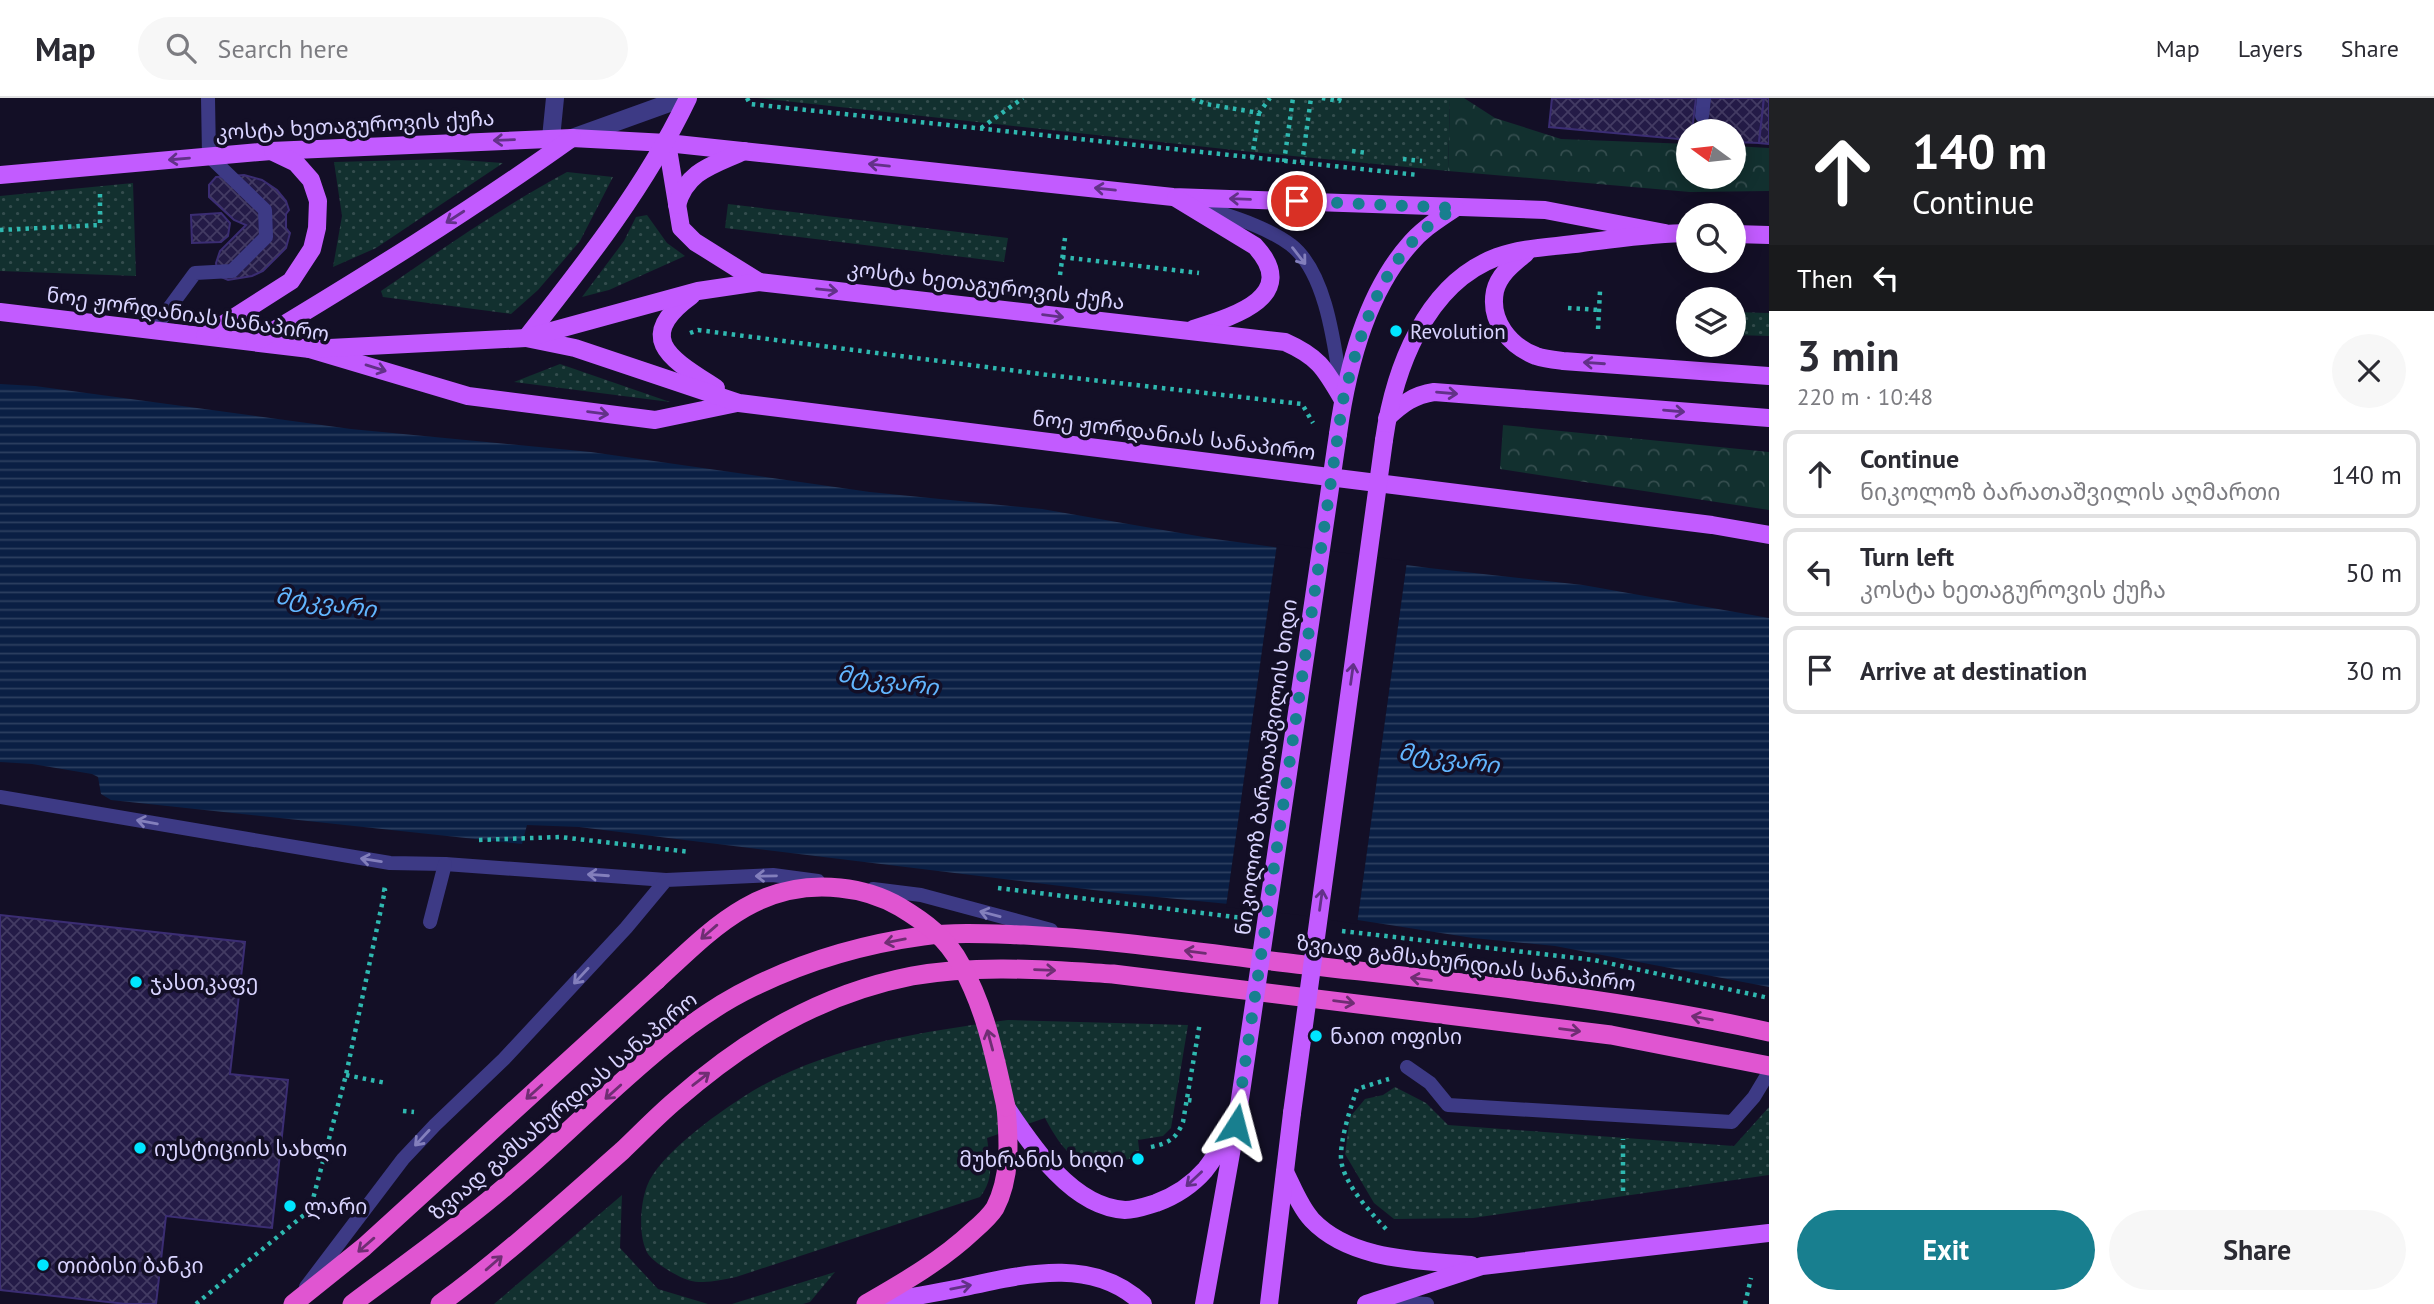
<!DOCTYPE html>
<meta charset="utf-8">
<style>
body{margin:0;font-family:"PT Sans","Noto Sans Georgian",sans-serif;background:#f7f7f7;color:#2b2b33;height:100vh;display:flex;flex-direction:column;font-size:26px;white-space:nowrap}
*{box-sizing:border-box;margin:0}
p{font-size:23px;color:#7c7c81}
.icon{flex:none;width:38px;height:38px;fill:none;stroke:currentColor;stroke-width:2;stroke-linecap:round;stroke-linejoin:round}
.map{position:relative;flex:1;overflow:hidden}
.drawer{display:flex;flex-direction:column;background:#fff;width:665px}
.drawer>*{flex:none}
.top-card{background:#202124;color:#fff;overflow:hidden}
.needle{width:46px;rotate:285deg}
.controls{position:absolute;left:1676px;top:21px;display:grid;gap:14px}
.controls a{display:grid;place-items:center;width:70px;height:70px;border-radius:50%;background:#fff;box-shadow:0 4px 18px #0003;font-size:35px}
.pin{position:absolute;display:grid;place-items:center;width:60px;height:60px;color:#fff;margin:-30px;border:4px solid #fff;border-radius:50%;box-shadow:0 2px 7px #0007}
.me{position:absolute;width:77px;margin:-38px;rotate:9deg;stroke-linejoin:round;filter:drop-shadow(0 0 5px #0008)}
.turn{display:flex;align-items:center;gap:24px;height:147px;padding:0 28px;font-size:32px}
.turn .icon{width:91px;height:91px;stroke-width:2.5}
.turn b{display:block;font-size:49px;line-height:60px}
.then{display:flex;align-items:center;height:66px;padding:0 28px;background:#0003;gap:14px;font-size:26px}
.round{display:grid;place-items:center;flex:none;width:74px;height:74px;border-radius:37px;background:#f7f7f7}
.overview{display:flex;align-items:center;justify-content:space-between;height:119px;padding:0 28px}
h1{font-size:42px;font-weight:600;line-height:52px}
.button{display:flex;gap:14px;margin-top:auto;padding:14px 28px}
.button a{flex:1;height:80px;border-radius:42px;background:#187f8f;color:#fff;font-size:28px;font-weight:600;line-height:80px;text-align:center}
.button a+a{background:#f7f7f7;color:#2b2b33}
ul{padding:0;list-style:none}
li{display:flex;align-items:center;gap:21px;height:88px;margin:0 14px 10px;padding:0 14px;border:4px solid #e1e1e2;border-radius:14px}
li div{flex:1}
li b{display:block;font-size:26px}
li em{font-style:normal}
header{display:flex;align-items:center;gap:42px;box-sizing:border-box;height:98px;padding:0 35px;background:#fff;border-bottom:2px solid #e1e1e2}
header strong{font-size:33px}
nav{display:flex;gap:38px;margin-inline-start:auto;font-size:24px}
.search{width:490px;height:63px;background:#f7f7f7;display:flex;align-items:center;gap:18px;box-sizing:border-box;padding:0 24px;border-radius:38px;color:#7c7c81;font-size:26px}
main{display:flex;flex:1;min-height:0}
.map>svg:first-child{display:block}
.green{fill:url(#green-dots)}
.forest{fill:url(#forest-crowns)}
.water{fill:url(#water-rules)}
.pier{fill:#130f26}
.building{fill:url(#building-cross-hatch);stroke:#3b2d73;stroke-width:2}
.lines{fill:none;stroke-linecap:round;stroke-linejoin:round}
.path{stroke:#2fb8b0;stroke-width:4.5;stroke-dasharray:3.5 5;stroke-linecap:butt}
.service{stroke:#3d3a85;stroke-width:14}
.minor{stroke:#3d3a85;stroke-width:18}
.primary{stroke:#c25bff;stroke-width:18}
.trunk{stroke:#e055d1;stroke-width:19}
.primary-bridge{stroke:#c25bff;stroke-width:18}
.trunk-bridge{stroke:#e055d1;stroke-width:19}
.oneway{stroke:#623188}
.oneway2{stroke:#837fbc}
.oneway3{stroke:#6f2e73}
.route{stroke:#187f8f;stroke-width:12;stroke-dasharray:0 21.6}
.poi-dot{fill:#00e5ff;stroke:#130f26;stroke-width:2.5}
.labels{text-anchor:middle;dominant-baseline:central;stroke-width:7;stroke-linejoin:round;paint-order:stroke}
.street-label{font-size:21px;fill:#d9d4ff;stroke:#130f26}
.poi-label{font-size:21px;fill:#d9d4ff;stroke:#130f26;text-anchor:start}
.water-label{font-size:23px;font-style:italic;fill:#62b6ff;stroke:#130f26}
</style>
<header>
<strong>Map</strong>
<div class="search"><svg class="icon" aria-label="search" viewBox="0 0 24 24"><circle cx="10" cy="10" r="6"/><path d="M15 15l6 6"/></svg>Search here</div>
<nav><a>Map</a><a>Layers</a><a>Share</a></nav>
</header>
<main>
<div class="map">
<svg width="1769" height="1206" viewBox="0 0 1769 1206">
<defs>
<pattern id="green-dots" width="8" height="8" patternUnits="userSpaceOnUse" patternTransform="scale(1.75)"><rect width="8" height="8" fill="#12302f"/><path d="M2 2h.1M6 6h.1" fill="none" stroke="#344d4e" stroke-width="1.8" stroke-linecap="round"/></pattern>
<pattern id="forest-crowns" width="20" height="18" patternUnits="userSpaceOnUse" patternTransform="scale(1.75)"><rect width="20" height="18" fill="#12302f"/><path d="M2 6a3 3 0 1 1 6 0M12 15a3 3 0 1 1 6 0" fill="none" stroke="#344d4e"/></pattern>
<pattern id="water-rules" width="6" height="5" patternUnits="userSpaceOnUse" patternTransform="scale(1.75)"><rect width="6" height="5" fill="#0a1f44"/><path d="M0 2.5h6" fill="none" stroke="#2d3f60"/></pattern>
<pattern id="building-cross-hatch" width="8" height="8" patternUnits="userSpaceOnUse" patternTransform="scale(1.75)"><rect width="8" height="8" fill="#241b47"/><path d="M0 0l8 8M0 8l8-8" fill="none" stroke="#433b63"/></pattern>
</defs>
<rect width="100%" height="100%" fill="#130f26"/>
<g class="green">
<path d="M757,0H1450L1448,73L1252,54Z"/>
<path d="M447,61L503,65L376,150L333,169L342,118L334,64Z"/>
<path d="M567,74L613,79L580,143L538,192L511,216L383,199L381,193C442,151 502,109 567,74Z"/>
<path d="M133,85L136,178L0,173V98Z"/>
<path d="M728,106L1008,140L1004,164L725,130Z"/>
<path d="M647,117L667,145L685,158L609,192L582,199L624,143L636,119Z"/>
<path d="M1734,214L1769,215V238L1734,237Z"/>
<path d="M560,266L670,304L514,284Z"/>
<path d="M1008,922L1188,927L1171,1030L1163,1038L1138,1042L1140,1059C1085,1070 1073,1072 1045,1020L987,1040C990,1063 995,1080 980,1099L736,1179C720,1182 704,1187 688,1182C678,1179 654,1165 648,1156C638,1140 640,1106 647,1088C659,1057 715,1017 743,999C821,949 919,934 1008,922Z"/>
<path d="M1395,989L1426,1005L1448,1027L1734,1048L1769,1009V1077L1473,1120L1394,1121L1374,1105L1345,1056L1350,1019L1365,1001L1383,997Z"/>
<path d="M622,1097L620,1150L658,1191L708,1206H494Z"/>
<path d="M835,1174L810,1204L803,1206H732Z"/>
</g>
<g class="forest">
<path d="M1450,0H1464L1495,20L1561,41L1689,46V79H1734V48L1769,50V93L1690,94L1448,73Z"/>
<path d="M1503,327L1769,354V412L1500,371Z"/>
</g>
<path class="water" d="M0,286L35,288L351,331L591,354L870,394L1042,411L1215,441L1429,470L1583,487L1769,520V889L1555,848L1473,840L1300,813L1126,796L579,729L527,727L522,746L111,702L101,696L98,679L92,676L32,666L0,664Z"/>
<path class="pier" d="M1277,446L1407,463L1357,826L1299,817L1226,809Z"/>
<g class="building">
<path d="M1552,0H1696L1692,33H1689V42L1549,29Z"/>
<path d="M1708,0H1764L1759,45L1734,44V33H1704Z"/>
<path d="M1764,0H1769V46L1759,45Z"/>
<path d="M244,77L262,82L277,92L286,103L289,112L286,116V130L290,135L286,150L263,173L252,178L228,182L221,179L217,172L216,165L220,153L246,127L234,122L209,99V87L216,79Z"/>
<path d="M221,115L230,125L228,138L221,144L192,145L191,117Z"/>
<path d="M0,817L245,844L230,976L288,982L272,1130L166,1118L156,1206H126L0,1192Z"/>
</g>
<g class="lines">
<g class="path">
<path d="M747,0L750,6L1418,77"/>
<path d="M1192,0L1206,6L1259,15L1270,0"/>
<path d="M1322,0L1339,3L1340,0"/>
<path d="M981,30L1023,0"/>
<path d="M1352,53L1367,55"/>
<path d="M1252,60L1259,15"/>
<path d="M1403,61L1422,63"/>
<path d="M1284,64L1293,0"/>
<path d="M1302,65L1311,0"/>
<path d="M0,132L100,127V93"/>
<path d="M1062,159L1199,175"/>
<path d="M1060,177L1065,140"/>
<path d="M1568,210L1599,212"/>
<path d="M1598,231L1600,193"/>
<path d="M690,235L698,232L1048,277L1302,306L1313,325"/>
<path d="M479,742L560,739L690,754"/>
<path d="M998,790L1243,820"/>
<path d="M1342,833L1594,862L1769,900"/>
<path d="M346,977L386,985"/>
<path d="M1188,1002L1196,1003"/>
<path d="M403,1013L414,1014"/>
<path d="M1151,1049C1169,1045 1176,1041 1183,1024L1200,924"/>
<path d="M1623,1093V1041"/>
<path d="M1386,1131C1371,1115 1347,1089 1342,1067C1337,1050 1351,1008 1357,991L1389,981"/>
<path d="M196,1206L310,1112L346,977L385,792L379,791"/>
<path d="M1745,1206L1751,1180"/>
</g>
<g class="service">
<path d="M1702,18L1704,0"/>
<path d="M1197,107C1228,118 1264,127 1291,147C1328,176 1335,253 1342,296"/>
<path d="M153,232L195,175L232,173L266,139L265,112L209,58L208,0"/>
<path d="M0,699L390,765L445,766L666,782"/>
<path d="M873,791L921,797L1051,832"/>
<path d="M430,824L445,766"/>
<path d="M1407,969L1430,985L1448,1007L1732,1024L1754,999L1769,974"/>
<path d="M306,1189L403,1061L435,1027L504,961L626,830L666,782L773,777L818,783"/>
<path d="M1383,1203L1427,1206"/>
</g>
<g class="minor">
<path d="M551,40L555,0"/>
<path d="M572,40L683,0"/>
</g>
<g class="primary">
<path d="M667,45L681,130L695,144L759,184"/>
<path d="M0,77L271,53L572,40L667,45L1173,99L1545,112L1665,135"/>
<path d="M1176,100L1255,148C1302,199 1231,219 1193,231"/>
<path d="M677,107C687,72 714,67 744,53"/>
<path d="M1734,136L1769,137"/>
<path d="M1526,155C1514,165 1499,176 1495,193C1489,223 1510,248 1536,258C1545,261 1555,262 1563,263L1769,278"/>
<path d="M691,198C632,241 673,262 716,290"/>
<path d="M0,214L310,251L468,298L655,322L737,305"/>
<path d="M205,238L291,183L312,151L317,130L318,103L311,82L296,65L273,54"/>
<path d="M526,240L575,250L739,305L1712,427L1769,437"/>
<path d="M526,240C586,164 646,88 688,0"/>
<path d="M255,244C363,179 470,113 572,40"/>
<path d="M310,251L526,240L698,193L759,184L1285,244C1319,259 1325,271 1343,302"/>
<path d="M1387,320C1402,306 1414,297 1434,294L1769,320"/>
<path d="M1338,336C1347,271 1365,197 1409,147C1422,131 1439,121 1455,110"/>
<path d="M1384,342C1394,272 1425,186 1497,159C1523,149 1555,149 1582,145C1617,141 1653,135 1689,135"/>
<path d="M1006,1009C1032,1048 1072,1109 1125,1112C1136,1112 1146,1108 1156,1105C1175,1098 1192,1087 1205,1072C1216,1058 1225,1042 1235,1027"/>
<path d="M1285,1074C1293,1090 1300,1109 1312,1122C1351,1163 1419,1162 1471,1167"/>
<path d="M869,1206C900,1201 930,1196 960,1190C1021,1177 1092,1157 1143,1206"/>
<path d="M1204,1206L1235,1033"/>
<path d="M1269,1206L1292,1015"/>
<path d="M1366,1206L1482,1168L1769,1135"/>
</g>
<g class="trunk">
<path d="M293,1206L364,1149L657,882"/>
<path d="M352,1206C404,1167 457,1130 506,1088C583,1025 663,932 753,889C806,863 864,846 923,838C956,834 991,836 1024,837C1104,841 1183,852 1263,862C1432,882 1603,897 1769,934"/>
<path d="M440,1206C504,1159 563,1105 622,1053C640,1036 657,1018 676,1002C746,941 820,896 912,878C978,866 1047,872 1113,876L1611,937L1769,968"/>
<path d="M866,1206C904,1184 941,1163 973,1133C980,1127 990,1118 995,1110C1011,1079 1009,1043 1006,1009"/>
</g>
<g class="primary-bridge">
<path d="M1239,1008L1338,336"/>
<path d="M1292,1015L1384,342"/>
</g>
<path class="trunk-bridge" d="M657,882C712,831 758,781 840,790C861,792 881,798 900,809C925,824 947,840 961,867C986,911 995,960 1006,1009"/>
</g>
<defs><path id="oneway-shaft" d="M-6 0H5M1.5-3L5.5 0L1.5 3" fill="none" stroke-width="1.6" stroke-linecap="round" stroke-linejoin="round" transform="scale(1.75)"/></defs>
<g class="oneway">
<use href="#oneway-shaft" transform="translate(504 42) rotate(178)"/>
<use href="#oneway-shaft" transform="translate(179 61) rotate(175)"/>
<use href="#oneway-shaft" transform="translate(879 67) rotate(-174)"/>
<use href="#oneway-shaft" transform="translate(1105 91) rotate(-174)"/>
<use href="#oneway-shaft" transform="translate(1240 101) rotate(-178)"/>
<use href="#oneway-shaft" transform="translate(455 119) rotate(147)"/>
<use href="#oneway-shaft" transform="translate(827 192) rotate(6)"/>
<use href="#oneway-shaft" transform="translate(1053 218) rotate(7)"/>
<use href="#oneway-shaft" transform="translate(1594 265) rotate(-176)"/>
<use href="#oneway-shaft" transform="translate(376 270) rotate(17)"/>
<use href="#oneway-shaft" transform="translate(1447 295) rotate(5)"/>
<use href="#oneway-shaft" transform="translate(1674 313) rotate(5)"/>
<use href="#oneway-shaft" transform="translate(598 315) rotate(7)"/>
<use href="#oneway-shaft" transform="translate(1352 576) rotate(-82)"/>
<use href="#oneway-shaft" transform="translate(1321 802) rotate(-82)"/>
<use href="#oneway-shaft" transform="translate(1194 1081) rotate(137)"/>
<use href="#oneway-shaft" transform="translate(961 1189) rotate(-11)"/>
</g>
<g class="oneway2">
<use href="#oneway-shaft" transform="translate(1299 158) rotate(52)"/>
<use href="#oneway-shaft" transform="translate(147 724) rotate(-170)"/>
<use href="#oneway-shaft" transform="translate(371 762) rotate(-171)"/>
<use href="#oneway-shaft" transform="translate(598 777) rotate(-176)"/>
<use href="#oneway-shaft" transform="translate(766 778) rotate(179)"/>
<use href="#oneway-shaft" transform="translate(990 816) rotate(-165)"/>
<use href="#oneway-shaft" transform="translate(581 878) rotate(133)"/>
<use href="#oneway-shaft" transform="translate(422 1040) rotate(133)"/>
</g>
<g class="oneway3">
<use href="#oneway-shaft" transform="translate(709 834) rotate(139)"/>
<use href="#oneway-shaft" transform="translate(895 843) rotate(169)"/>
<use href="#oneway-shaft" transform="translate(1195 854) rotate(-173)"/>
<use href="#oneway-shaft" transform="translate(1045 872) rotate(2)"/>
<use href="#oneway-shaft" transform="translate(1421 881) rotate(-173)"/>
<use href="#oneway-shaft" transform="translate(1344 904) rotate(7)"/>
<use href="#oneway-shaft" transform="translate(1702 920) rotate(-170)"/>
<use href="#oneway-shaft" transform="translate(1570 932) rotate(7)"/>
<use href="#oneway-shaft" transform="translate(990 942) rotate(-105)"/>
<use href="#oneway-shaft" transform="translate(701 981) rotate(-38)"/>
<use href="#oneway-shaft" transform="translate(534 994) rotate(138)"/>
<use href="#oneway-shaft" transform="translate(613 994) rotate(138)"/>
<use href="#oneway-shaft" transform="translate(366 1147) rotate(139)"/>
<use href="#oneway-shaft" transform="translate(494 1165) rotate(-41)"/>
</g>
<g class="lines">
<path class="route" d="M1236,1027L1343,302C1359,241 1376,176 1424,132C1433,123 1445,117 1455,110L1297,103"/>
</g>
<g class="poi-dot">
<circle cx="1396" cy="233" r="7"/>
<circle cx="136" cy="884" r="7"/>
<circle cx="1316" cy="938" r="7"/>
<circle cx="140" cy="1050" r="7"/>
<circle cx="1138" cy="1061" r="7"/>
<circle cx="290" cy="1108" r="7"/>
<circle cx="43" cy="1167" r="7"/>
</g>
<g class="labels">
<g class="street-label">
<text transform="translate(355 27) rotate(-3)">კოსტა ხეთაგუროვის ქუჩა</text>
<text transform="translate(986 187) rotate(7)">კოსტა ხეთაგუროვის ქუჩა</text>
<text transform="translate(188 216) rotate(8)">ნოე ჟორდანიას სანაპირო</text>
<text transform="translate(1174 337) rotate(7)">ნოე ჟორდანიას სანაპირო</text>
<text transform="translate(1266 669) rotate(-82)">ნიკოლოზ ბარათაშვილის ხიდი</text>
<text transform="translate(1466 865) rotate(7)">ზვიად გამსახურდიას სანაპირო</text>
<text transform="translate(563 1008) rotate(-40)">ზვიად გამსახურდიას სანაპირო</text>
</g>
<g class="poi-label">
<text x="1410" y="233">Revolution</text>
<text x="150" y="884">ჯასთკაფე</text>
<text x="1330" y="938">ნაით ოფისი</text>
<text x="154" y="1050">იუსტიციის სახლი</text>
<text x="1124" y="1061" text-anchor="end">მუხრანის ხიდი</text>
<text x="304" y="1108">ლარი</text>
<text x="57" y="1167">თიბისი ბანკი</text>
</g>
<g class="water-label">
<text transform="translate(326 504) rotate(8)">მტკვარი</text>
<text transform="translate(888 582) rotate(8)">მტკვარი</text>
<text transform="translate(1449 660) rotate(8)">მტკვარი</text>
</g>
</g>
</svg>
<div class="controls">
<a><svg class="needle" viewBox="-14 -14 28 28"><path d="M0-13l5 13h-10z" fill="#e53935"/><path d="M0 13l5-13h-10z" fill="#7c7c81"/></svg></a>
<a><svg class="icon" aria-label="search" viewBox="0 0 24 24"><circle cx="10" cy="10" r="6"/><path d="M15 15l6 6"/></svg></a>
<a><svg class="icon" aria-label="layers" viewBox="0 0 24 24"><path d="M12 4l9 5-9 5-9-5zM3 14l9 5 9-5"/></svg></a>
</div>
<div class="pin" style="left:1297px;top:103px;background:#d93025"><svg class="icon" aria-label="arrive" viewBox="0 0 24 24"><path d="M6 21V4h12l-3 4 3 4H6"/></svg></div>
<svg class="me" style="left:1236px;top:1027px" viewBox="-20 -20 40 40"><path d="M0-17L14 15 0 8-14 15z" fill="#187f8f" stroke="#fff" stroke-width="4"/></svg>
</div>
<section class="drawer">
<div class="top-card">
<div class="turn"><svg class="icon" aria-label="ahead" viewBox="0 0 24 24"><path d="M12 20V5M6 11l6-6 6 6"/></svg><div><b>140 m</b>Continue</div></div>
<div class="then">Then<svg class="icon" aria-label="left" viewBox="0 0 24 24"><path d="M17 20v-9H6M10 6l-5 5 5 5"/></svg></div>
</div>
<div class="overview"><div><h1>3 min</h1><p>220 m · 10:48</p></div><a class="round"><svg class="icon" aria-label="close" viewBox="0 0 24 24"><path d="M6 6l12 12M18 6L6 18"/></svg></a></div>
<ul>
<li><svg class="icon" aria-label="ahead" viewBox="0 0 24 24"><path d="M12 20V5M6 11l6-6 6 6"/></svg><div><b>Continue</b><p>ნიკოლოზ ბარათაშვილის აღმართი</p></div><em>140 m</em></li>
<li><svg class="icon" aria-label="left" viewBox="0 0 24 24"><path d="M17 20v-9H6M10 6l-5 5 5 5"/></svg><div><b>Turn left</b><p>კოსტა ხეთაგუროვის ქუჩა</p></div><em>50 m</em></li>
<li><svg class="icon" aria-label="arrive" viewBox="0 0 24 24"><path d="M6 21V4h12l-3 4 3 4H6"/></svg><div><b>Arrive at destination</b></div><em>30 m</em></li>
</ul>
<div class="button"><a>Exit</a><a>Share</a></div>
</section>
</main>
